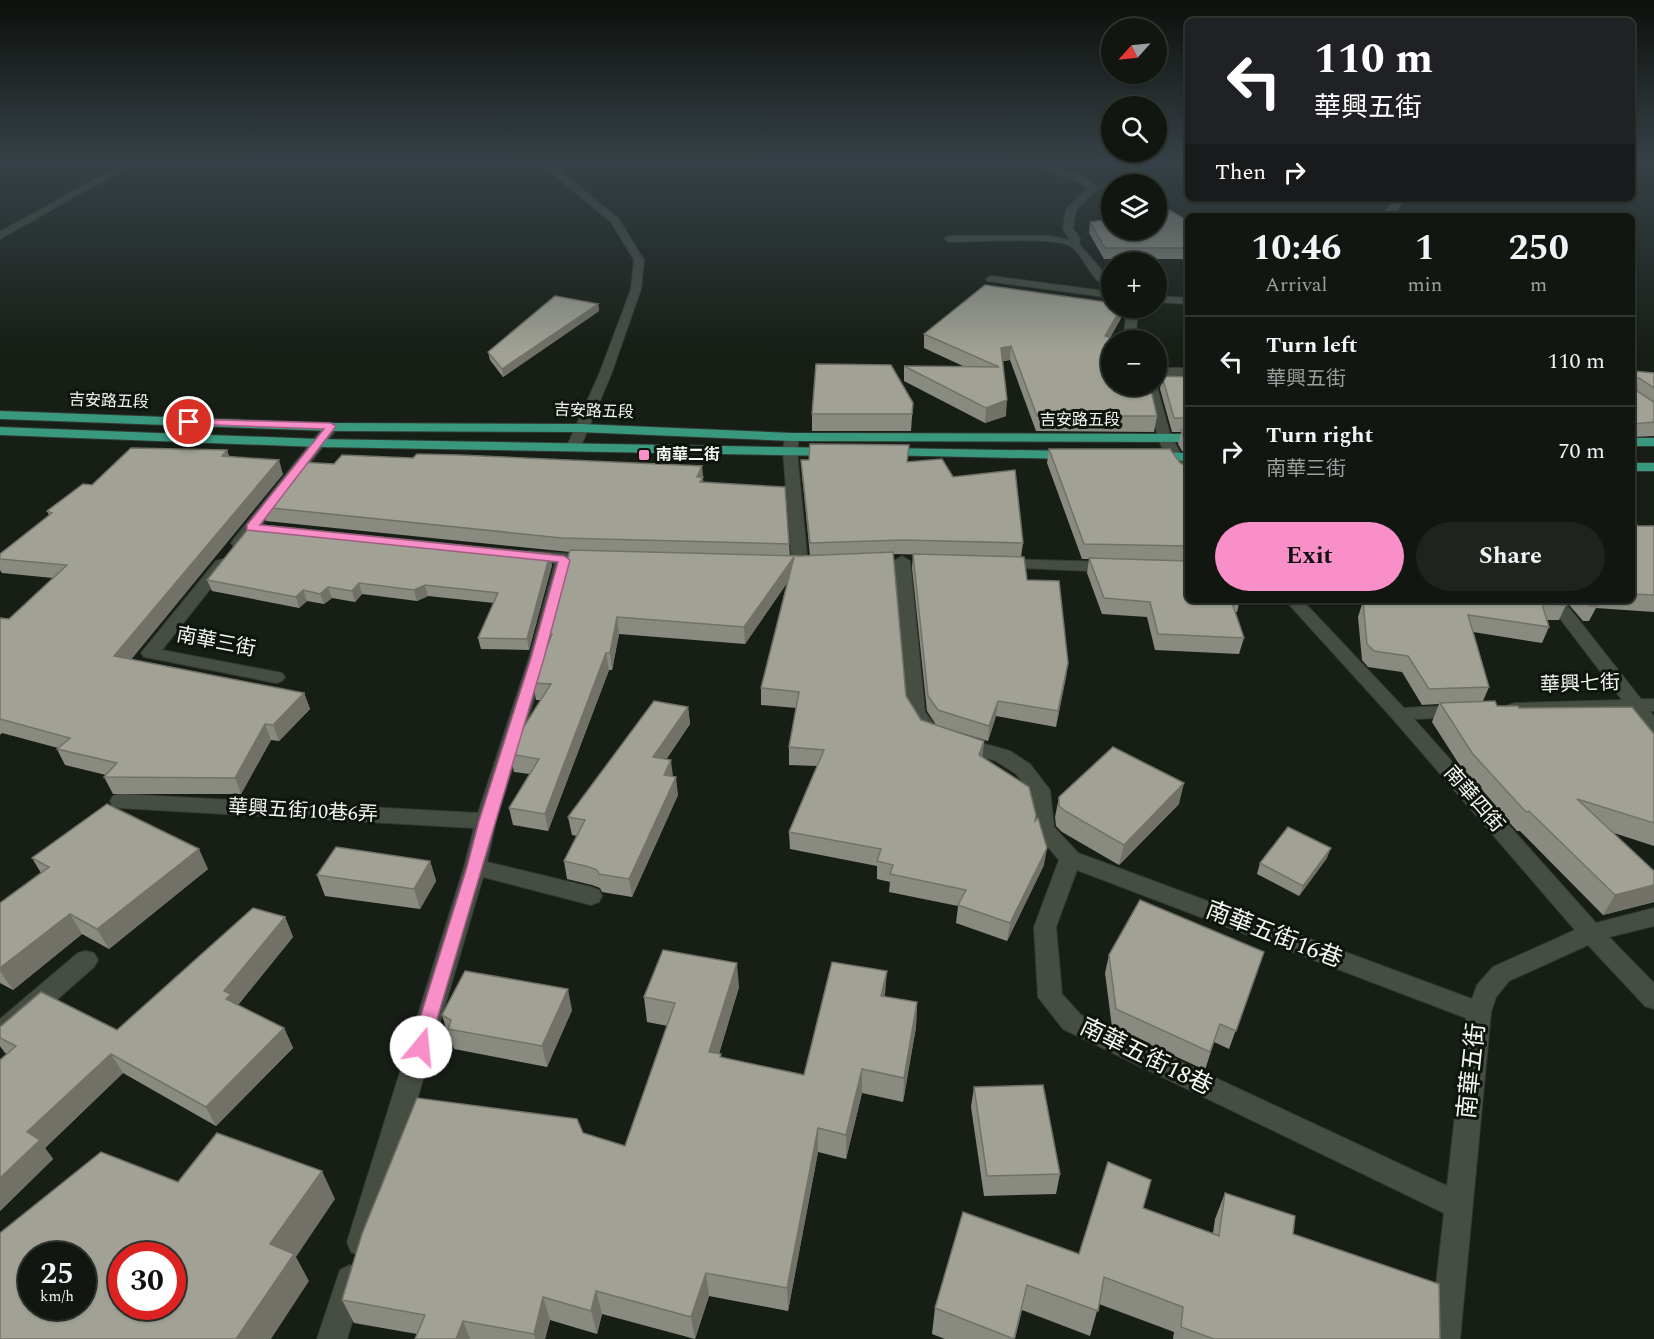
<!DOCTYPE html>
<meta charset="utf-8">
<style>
body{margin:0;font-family:Spectral,"Noto Sans TC",serif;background:#1e231e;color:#f1f3f6;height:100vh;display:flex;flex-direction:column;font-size:22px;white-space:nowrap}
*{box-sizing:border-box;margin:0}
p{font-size:20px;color:#9c9f9f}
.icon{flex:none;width:33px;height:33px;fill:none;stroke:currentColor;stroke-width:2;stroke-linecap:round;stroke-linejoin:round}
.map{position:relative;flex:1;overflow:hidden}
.drawer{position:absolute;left:1185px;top:213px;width:450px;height:390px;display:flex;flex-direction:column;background:#111610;border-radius:9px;box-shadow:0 2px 4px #0004,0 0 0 2px #303530}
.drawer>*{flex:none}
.top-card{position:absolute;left:1185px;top:18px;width:450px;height:183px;border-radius:9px;box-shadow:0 2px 4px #0004,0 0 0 2px #303530;background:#202124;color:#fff;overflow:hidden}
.needle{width:39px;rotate:243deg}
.fabs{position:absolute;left:1101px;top:18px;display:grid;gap:12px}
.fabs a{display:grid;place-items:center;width:66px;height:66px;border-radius:50%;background:#111610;box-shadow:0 2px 4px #0004,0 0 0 2px #303530;font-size:30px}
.speed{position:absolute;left:18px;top:1242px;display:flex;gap:12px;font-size:30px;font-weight:700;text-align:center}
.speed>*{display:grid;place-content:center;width:78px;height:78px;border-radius:50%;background:#111610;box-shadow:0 2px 4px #0004,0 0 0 2px #303530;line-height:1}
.speed small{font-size:15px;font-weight:400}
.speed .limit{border:9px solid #d22;background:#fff;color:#111}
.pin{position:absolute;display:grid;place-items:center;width:51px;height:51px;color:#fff;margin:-26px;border:3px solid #fff;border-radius:50%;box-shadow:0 2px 6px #0007}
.me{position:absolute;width:66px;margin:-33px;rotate:17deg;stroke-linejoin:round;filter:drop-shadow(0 0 4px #0008)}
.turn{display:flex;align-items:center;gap:21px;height:126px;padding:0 30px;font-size:27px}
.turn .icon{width:78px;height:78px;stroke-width:2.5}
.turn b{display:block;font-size:42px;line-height:51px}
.then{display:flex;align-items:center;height:57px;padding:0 30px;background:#0003;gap:12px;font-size:22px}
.eta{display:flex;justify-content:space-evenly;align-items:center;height:102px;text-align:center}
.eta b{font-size:36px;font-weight:700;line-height:42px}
.action{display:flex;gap:12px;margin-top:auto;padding:12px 30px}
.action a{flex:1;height:69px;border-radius:36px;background:#f98fc8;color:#111;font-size:24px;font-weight:700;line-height:69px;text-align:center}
.action a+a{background:#1e231e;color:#f1f3f6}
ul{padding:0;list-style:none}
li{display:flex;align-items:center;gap:18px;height:90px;padding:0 30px;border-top:2px solid #303530}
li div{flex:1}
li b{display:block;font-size:22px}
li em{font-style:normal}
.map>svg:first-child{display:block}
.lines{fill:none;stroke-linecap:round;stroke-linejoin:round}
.minor-casing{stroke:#333833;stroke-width:2}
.major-casing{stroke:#333833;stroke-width:2}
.minor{fill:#464e44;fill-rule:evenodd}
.major{fill:#39997f;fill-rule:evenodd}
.wall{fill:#8a8b80}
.shaded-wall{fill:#717168}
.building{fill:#a1a295;stroke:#717168;stroke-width:1.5;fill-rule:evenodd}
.route{fill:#f98fc8;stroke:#a25d82;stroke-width:1.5}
.poi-dot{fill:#f98fc8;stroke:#0e150d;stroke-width:2}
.labels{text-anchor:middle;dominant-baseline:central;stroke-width:6;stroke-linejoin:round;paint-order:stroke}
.far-street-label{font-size:16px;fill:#f2f7f1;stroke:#0e150d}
.far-poi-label{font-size:16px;font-weight:bold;fill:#f2f7f1;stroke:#0e150d;text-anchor:start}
.street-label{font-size:20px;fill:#f2f7f1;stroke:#0e150d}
.near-street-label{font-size:24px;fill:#f2f7f1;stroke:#0e150d}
</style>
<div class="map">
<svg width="1654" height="1339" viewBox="0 0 1654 1339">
<rect width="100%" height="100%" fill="#171e16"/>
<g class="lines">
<g class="minor-casing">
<g id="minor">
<path d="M124,163H135L0,239V232Z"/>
<path d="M540,163H550L618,218L644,260L641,289L612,372L581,446L574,450L567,446L600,372L631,289L634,260L611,222Z"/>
<path d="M1028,163C1051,163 1082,172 1098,188L1076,210L1073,229L1080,238L1079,244L1112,282V289C1089,282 1086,256 1070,246C1054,236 972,242 949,242L944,239L949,236H1051L1070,240L1063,229L1066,209L1088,188L1077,181Z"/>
<path d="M1386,198H1396L1402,204L1391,216H1381L1392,204Z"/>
<path d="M991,276L1112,292V298L987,281L986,279Z"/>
<path d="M1156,296L1188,298V304L1156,302Z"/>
<path d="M1127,308H1138L1136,334L1139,340H1127L1124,334Z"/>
<rect x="1156" y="368" width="32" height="8"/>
<path d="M1156,383L1170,434L1188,467V481C1163,475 1150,408 1146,386H1156Z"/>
<path d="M331,423L338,427L336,430L245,546H233L231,543L233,540L326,424Z"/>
<path d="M792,433L799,437L797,451L808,565L800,570L792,565L783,451L785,437Z"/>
<path d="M528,551L590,555L598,560L590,565L571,564L547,658L496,821L487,862L591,887L599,890L602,896L599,902L591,905L483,877L375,1242L371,1252L361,1256L351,1252L347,1242L464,867L474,828L120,808L113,806L110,801L113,796L120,794L478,813L529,658L555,563L522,559L520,556Z"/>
<path d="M902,556L910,561L925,712L939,731L936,735L929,737L922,735L907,712L894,561Z"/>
<path d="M222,559L230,564L162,650L282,673L285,677L282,681L276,683L150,658L144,657L141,653L216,561Z"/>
<path d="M1002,559L1112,562L1120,567L1112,572L996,567L994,564L996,561Z"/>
<path d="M1285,600H1302L1404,708L1460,705L1467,707L1469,711L1467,715L1460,717L1414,719L1596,923L1654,908V926L1609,937L1654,983V1009L1645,1006L1588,945L1509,981L1496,997L1491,1012L1460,1339H1430L1444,1213L1063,1029L1038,997L1034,927L1059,860L1033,829L1030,791L1016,774L996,761L953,748L950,743L953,738L960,737L1010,751L1030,764L1050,790L1054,827L1078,853L1472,999L1477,985L1493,967L1575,930L1392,718ZM1077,870L1466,1018L1447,1186L1081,1015L1062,994L1056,927Z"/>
<path d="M1546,600H1563L1641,699H1654V711H1650L1654,716V735L1647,733L1631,712L1515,715L1508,713L1506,709L1508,705L1515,703L1622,700Z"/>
<path d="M86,951L94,953L98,960L94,967L9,1042L0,1045V1019L78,953Z"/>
<path d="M350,1265L360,1270L365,1280L347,1339H317L340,1270Z"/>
</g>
</g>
<g class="major-casing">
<g id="major">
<path d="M0,411L331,423L580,424L792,433L1188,434V442L792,441L580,432L331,431L0,419Z"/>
<path d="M0,427L318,439L835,448L842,452L835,456L318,447L0,435Z"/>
<rect x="1632" y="438" width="22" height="8"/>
<path d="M883,448L1072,451L1079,455L1072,459L878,455L876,452Z"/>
<path d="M1150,452L1188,453V461L1145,459L1143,456Z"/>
<rect x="1632" y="463" width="22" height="8"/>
</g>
</g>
<use href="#minor" class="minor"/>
<use href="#major" class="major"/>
</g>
<g class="wall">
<path d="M1156,202L1188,221V267L1182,259H1104L1089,233L1090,222L1156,230Z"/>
<path d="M598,304L599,311L503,377L490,360L488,352Z"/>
<path d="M1121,318L1110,338L1112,386L1157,416L1154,432L1036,431L1010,360L1003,361L1006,416L985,423L904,381V366L965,367L924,348V334Z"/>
<path d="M1632,371L1654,373V436L1632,437Z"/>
<path d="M1162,376L1188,377V452L1182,451L1178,444L1181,432H1172L1160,389Z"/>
<path d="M913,403L911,431H812V414Z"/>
<path d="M1049,449L1180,463L1188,467V600H1240L1237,612H1235L1244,638L1239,654L1155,650L1147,617L1102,614L1087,573L1089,559H1082L1047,463Z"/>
<path d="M227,450L229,456L283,474L131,659L304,693L310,709L279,741L271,740L241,794H113L104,777L106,775L65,765L57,749L58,748L2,733L0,735V618L9,619L53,578L2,573L0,570V554L49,515L47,511L92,485Z"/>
<path d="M413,458L702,466L703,482L789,544L790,556H810L802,474L801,460L908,462L953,477L1023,543L1021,557L893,554L906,696L921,720L984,741L982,757L1035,821L1044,865L1007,941L956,923L958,906L889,892L890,882L877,879V866L790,849L789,832L817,766L789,765V747L796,708L761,705V688L787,583L745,644L619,634L612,670H609L548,831L513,825L509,808L530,774L514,772L510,754L541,700H536L533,683L550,640L548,634L570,552L266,521L262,507L334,464Z"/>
<path d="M1632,520L1638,526H1654V612L1596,608L1589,621H1583L1565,600H1632Z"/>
<path d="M913,554L1027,580L1068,663L1056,727L996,716L988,741L936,725L927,711L912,568Z"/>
<path d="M552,565L529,650L481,649L478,638L494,603L428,596L417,601L362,594L355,602L332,598L324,604L307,601L299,608L212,591L207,580Z"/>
<path d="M1367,600L1566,605L1559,620H1547L1549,627L1542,643L1473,632L1489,687L1483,701L1497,706L1519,708L1654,734V846L1614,833L1654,871V902L1603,915L1520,831H1517L1464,772L1432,722L1439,704L1422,705L1402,672L1368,667L1362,660L1358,617L1363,601Z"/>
<path d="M688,707L690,724L666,759L678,795L632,897L602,892L600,888L592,885L567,879L564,861L577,836L572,835L568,817Z"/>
<path d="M1059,797L1179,804L1119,865L1062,832L1056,826L1055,817Z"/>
<path d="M32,858L208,869L109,949L82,934L13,990L0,983V903L41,873Z"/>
<path d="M1327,858L1299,896L1257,874L1260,863Z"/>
<path d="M430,861L436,881L420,909L325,896L317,875Z"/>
<path d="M285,917L293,937L238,1005L284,1028L293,1048L216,1126L123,1073L45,1148L53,1159L0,1211L7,1054L5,1053L0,1046V1027L117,1030Z"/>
<path d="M1264,952L1229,1049L1214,1042L1205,1070L1112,1027L1105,973L1109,955Z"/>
<path d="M739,987L719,1054H721V1057L804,1075L885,997L917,1002L916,1027L903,1102L862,1093L846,1159L818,1152L788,1311L709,1296L695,1339L602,1314L597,1334L550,1320L545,1339H415L417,1334L354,1323L342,1300L583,1133L625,1146L668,1026L647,1022L644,997Z"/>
<path d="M572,1010L547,1067L454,1049L450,1036L448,1035L442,1015Z"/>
<path d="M974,1087L1060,1174L1056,1194L984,1196L971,1107Z"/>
<path d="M1225,1193L1293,1234L1440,1339H1173L1174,1332L1099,1304L1090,1336L1022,1310L1015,1339H945L932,1334L935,1308L1079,1254L1143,1208L1213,1233L1215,1219Z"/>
</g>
<g class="shaded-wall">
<path d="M598,304L599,311L503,377L502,369Z"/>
<path d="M1121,308H1122L1121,318L1103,350L1105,336Z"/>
<path d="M1011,346L1010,360L1000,362L1001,348Z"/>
<path d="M1112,366V380L1103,372Z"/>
<path d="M1007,400L1006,416L985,423L986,408Z"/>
<path d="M227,450L231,464L222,456Z"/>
<path d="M279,460L283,474L121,672L114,656Z"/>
<path d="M702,466L704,491L697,477Z"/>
<path d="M550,554L552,565L529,650L527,639Z"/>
<path d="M794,557V573L745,644L744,627Z"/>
<path d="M359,583L362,594L355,602L352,591Z"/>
<path d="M425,585L428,596L417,601L414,590Z"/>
<path d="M328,587L332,598L324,604L320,594Z"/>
<path d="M303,590L307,601L299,608L296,597Z"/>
<path d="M617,617L619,634L612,670L610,653Z"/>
<path d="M606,653L609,670L548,831L545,814Z"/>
<path d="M1068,663L1066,678L1056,727L1058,711Z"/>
<path d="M304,693L310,709L279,741L273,725Z"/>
<path d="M998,701L996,716L988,741L989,726Z"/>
<path d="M688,707L690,724L656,775L653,757Z"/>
<path d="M265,724L271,740L241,794L235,778Z"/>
<path d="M984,741L982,759L979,755Z"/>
<path d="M671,760L673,777L664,775Z"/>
<path d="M676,777L678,795L632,897L629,879Z"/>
<path d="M1184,783L1179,804L1119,865L1124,845Z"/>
<path d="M1047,848L1044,865L1007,941L1010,923Z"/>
<path d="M1331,848L1327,858L1299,896L1303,886Z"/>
<path d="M199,849L208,869L109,949L97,929Z"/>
<path d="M430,861L436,881L420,909L414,889Z"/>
<path d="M1654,885V902L1603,915L1615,895Z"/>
<path d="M70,914L82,934L13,990L0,971V968Z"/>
<path d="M285,917L293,937L237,1006L226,999L224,991Z"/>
<path d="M737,963L739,987L712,1077L709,1052Z"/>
<path d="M887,971L885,995L880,1021L881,996Z"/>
<path d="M568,989L572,1010L547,1067L542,1046Z"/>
<path d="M917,1002L916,1027L903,1102L904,1078Z"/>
<path d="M284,1028L293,1048L216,1126L206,1107Z"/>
<path d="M111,1054L123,1073L45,1148L53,1159L0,1211V1178L27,1132Z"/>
<path d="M862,1069V1093L846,1159V1135Z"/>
<path d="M818,1128V1152L788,1311L787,1288Z"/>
<path d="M322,1171L335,1199L296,1257L309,1281L271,1339H236L270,1244Z"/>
<path d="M706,1273L709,1296L695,1339L691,1317Z"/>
<path d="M596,1291L602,1314L597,1334L591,1311Z"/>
<path d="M543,1297L550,1320L545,1339H535L534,1334Z"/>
<path d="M463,1321L470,1339H456Z"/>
</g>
<g class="building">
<path d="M1156,202L1188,221V252L1184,248H1105L1090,222L1112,219V230H1156V212H1158L1156,210Z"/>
<path d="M985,285L1112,303V308H1121L1105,336L1121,340H1112V366L1103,372H1112V386H1150L1157,416H1037L1011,346L1001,348L1007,400L986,408L904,366L999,367L924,334Z"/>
<path d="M555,296L598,304L502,369L488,352Z"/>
<path d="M816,364L891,365L913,403L912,414H812Z"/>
<path d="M1632,371L1654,373V388L1639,378H1636L1637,391L1654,402V422L1632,424Z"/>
<path d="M1162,376L1188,377V418H1174Z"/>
<path d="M1181,430H1188V438L1184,437Z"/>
<path d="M810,444L909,445L907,462L942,459L953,477L1015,470L1023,543L903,540L810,543L801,460H809Z"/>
<path d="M131,448L227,450L222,456L279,460L114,656L304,693L273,725L265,724L235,778L104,777L117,763L57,749L70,738L0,719V618L9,619L67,565L0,559V554L52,513L47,511L83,484L92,485Z"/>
<path d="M1049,449H1170L1180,463L1188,467V546L1084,544Z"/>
<path d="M417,454L460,455L702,466L697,477H703L700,482L785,487L789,544L562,538L262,507L299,462L334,464L342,455L413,458Z"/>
<path d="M1632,520L1638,526H1654V595L1632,594Z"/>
<path d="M252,524L550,554L527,639L478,638L498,593L425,585L414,590L359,583L352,591L328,587L320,594L303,590L296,597L207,580Z"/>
<path d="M570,550L800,556L893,552L906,696L921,720L984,741L979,755L1029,787L1036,815L1035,821L1038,818L1047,848L1010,923L958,905L966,890L890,874L893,865L877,861L881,849L789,832L824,750L789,747L799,692L761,688L794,557L744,627L617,617L610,653H606L545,814L509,808L539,759L510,754L514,742L551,684L533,683L552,634H548Z"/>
<path d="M913,554L1024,557L1027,580L1059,581L1068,663L1058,711L998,701L989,726L938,710L928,696Z"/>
<path d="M1089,558L1188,561V600H1231L1244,638L1158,634L1150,602L1104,598Z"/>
<path d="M1367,600H1562L1566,605L1542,604L1549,627L1468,615L1489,687L1429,689L1408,656L1374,651L1367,644L1363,601Z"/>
<path d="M1585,600H1592L1597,606H1590Z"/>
<path d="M654,701L688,707L653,757L671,760L664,775L676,777L629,879L599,874L597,870L589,867L564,861L585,820L568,817Z"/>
<path d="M1495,701L1497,706H1518L1519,708L1632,707L1654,734V823L1577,799L1654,871V885L1615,895L1529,811L1526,812L1472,753L1440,703Z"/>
<path d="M1113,747L1184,783L1124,845L1065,811L1059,806V797Z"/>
<path d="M107,804L199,849L97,929L70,914L0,968V903L49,867L32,858Z"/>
<path d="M1288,827L1331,848L1303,886L1260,863Z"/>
<path d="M336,847L430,861L414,889L317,875Z"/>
<path d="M1140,900L1264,952L1236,1031L1220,1024L1210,1052L1116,1009L1109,955Z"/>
<path d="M253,908L285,917L224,991L231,994L226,999L284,1028L206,1107L111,1054L27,1132L40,1140L0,1178V1060L16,1046L0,1038V1027L41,992L117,1030Z"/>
<path d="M663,950L737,963L709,1052L721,1054L720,1057L804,1075L832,962L887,971L881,996L917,1002L904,1078L862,1069L846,1135L818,1128L787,1288L706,1273L691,1317L596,1291L591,1311L543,1297L534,1334L463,1321L456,1339H415L425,1315L342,1300L362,1234L417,1098L577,1119L583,1133L625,1146L675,1003L644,997Z"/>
<path d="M465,971L568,989L542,1046L448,1029L451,1020L442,1015Z"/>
<path d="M1043,1085L1060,1174L987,1176L974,1087Z"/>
<path d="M217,1133L322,1171L270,1244L294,1254L236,1339H0V1233L101,1152L178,1182ZM32,1256H82V1306H32ZM122,1256H172V1306H122Z"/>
<path d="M1108,1162L1151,1180L1143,1208L1219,1236L1225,1193L1295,1216L1293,1234L1439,1284L1440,1339H1214L1181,1327L1183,1307L1104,1277L1098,1311L1027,1285L1014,1339L935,1308L963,1212L1079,1254Z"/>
</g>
<linearGradient id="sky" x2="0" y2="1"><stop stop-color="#0d100c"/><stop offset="0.46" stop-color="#364147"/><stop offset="1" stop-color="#364147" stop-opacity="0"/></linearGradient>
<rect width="1654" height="351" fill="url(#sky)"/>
<path class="route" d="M189,419L331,423L336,426L260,525L564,556L570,560L544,658L427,1053L421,1055L414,1053L411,1047L467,867L479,821L531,658L558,562L247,530V525L324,429L186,424L184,422Z"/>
<rect class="poi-dot" x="638" y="449" width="12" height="12" rx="3"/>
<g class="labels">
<g class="far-street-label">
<text transform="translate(109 401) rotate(2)">吉安路五段</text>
<text transform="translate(594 411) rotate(2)">吉安路五段</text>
<text x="1080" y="420">吉安路五段</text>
</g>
<g class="far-poi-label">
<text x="656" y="455">南華二街</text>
</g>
<g class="street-label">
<text transform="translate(216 642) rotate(11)">南華三街</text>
<text transform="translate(1580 684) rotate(-2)">華興七街</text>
<text transform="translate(1474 799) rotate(49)">南華四街</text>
<text transform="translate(303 811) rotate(3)">華興五街10巷6弄</text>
</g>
<g class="near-street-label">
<text transform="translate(1274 935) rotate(21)">南華五街16巷</text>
<text transform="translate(1146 1057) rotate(26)">南華五街18巷</text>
<text transform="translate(1472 1071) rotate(-84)">南華五街</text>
</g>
</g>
</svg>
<div class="fabs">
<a><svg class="needle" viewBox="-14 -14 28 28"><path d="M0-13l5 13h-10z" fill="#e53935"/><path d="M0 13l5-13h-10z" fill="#9c9f9f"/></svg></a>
<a><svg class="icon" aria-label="search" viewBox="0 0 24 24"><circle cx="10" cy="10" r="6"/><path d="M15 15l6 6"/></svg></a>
<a><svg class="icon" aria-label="layers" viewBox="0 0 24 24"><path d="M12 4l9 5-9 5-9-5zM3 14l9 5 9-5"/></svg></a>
<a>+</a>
<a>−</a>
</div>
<div class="speed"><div>25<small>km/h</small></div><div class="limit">30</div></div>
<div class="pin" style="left:189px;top:422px;background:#d93025"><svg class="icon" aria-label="arrive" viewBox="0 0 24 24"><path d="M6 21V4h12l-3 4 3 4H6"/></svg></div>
<svg class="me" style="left:421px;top:1047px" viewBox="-20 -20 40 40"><circle r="19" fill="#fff"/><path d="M0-13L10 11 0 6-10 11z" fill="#f98fc8"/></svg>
<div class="top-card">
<div class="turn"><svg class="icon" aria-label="left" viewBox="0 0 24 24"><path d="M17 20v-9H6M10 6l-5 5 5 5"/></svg><div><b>110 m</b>華興五街</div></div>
<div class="then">Then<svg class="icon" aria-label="right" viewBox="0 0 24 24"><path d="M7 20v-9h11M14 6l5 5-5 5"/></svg></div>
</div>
<section class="drawer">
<div class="eta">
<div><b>10:46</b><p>Arrival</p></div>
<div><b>1</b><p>min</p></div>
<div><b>250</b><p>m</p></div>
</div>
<ul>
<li><svg class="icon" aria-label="left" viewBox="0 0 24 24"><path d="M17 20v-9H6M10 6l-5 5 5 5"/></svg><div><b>Turn left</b><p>華興五街</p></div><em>110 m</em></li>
<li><svg class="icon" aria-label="right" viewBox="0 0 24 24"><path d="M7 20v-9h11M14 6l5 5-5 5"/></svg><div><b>Turn right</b><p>南華三街</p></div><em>70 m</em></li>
</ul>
<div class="action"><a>Exit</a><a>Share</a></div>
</section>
</div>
